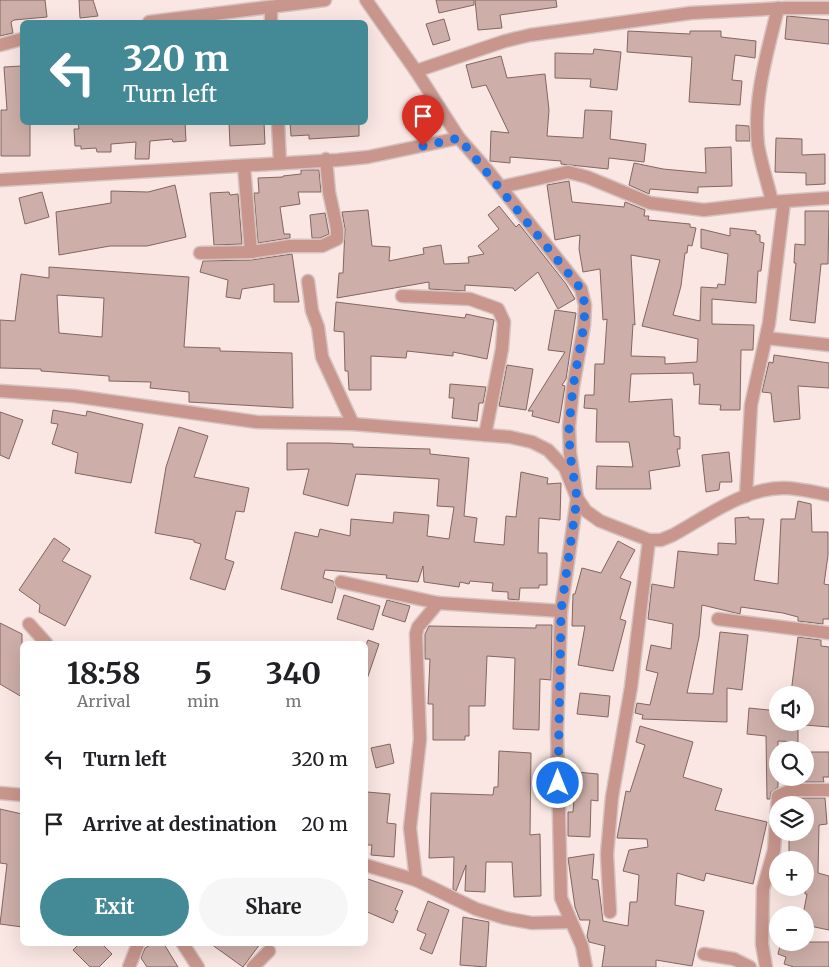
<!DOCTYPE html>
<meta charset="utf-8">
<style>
body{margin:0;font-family:Merriweather,serif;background:#f6f6f6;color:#202124;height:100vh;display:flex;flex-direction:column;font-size:19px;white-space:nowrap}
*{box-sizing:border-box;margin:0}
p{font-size:16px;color:#757577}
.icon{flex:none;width:28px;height:28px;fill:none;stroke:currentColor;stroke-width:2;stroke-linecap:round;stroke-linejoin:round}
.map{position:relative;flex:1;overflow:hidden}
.details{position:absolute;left:20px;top:641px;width:348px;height:305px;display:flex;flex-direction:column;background:#fff;border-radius:8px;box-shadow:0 5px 20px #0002}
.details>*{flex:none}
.guide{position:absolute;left:20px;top:20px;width:348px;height:105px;border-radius:8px;box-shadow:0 5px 20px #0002;background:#448a96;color:#fff;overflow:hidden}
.fabs{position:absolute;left:769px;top:686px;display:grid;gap:10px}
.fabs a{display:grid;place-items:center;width:45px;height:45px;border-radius:50%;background:#fff;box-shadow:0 5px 20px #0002;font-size:25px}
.pin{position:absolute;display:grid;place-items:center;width:42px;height:42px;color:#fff;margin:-51px -21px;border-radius:50% 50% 50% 0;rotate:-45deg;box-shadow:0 0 5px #0007}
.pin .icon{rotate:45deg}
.me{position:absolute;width:55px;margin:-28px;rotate:0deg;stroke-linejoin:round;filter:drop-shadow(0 0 4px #0008)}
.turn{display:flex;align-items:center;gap:18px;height:105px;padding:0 20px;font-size:22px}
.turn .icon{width:65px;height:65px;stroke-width:2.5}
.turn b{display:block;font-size:35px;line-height:42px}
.eta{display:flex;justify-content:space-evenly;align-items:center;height:85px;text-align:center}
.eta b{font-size:30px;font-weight:700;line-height:35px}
.cta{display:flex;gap:10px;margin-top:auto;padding:10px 20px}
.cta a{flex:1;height:58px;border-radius:30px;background:#448a96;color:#fff;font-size:20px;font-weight:700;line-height:58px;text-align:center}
.cta a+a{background:#f6f6f6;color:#202124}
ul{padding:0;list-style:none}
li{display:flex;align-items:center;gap:15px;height:65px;padding:0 20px}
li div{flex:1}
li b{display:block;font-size:19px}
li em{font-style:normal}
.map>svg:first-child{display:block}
.building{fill:#cdaea8;stroke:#826661;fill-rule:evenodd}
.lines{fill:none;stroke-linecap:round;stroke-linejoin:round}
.minor-casing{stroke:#d6c4c1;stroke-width:15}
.minor{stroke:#c8968c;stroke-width:12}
.route{stroke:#1a73e8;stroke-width:9;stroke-dasharray:0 16.2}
</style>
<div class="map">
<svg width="829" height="967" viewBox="0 0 829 967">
<rect width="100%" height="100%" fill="#fae7e3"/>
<g class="building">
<path d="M0,0H45L47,17L14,20L11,22L13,33L0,36Z"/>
<path d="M79,0H93L98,16L80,18Z"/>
<path d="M436,0H474V5L439,13Z"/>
<path d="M475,0H556L557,7L500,15L502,28L478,30Z"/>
<path d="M787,16L829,20V44L785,39Z"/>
<path d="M444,19L450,40L433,45L426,24Z"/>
<path d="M628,31L690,34V31H721V37L756,41L755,58L735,55L732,80L742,81L740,105L689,102L692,57L627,52Z"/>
<path d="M594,49L621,52L617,90L590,87L591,79L555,78V53L593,54Z"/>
<path d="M501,56L507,78L545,74L549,110L547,136L583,138L585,110L612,111L610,139L646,144L644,162L609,158L608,169L561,164V161L510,157V163L490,161L491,131L509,133L486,85L472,88L466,65Z"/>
<path d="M22,66V122H30V156H1V110H7L4,67Z"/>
<path d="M78,122H185L186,141L173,142L172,139L150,141L149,159H135L136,142L111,144V152H97L96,148L81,149V146H75L74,129H79Z"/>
<path d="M229,122H264L265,144L230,146Z"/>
<path d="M290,122H359V136L309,139V135L291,136Z"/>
<path d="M736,125L749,126L750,141H736Z"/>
<path d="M776,138L802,139V155L825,154V184L806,185V173L775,172Z"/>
<path d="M731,147L732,186L698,187V193L650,189L649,194L629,185L634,163L663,169L706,173L705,148Z"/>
<path d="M301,170H319L321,192H298L300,204L280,207L284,234H290V238L258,243L254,193H259L258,178L283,177V176L301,174Z"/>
<path d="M569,181L572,202L624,207L625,202L645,210L644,216H649L648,220L690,224V227L696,228L692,246L688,245L687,253H685L681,286L673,315L700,321L701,287L717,288L718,284L725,285L728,254L701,248V229L730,236V228L756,231V234L760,235V242L764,243L761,271H758L756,303L712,299V324L754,325L753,350H741L740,410H720L721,405L699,404L700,384L694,385L693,373L631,374L629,402L672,399L674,436L680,437V449H677L680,466L649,471L651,489H596L597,466L633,467L629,442H596L597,409L584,408L585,395H594L595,364H604L607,319L603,320L600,269L583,272L579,249L580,235L555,240L547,185ZM631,255L660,260L642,326L698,339L697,362L665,364V357L631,356L633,324L635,325Z"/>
<path d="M175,185L186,237L147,246H110L59,255L56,212L111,203V191L148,192Z"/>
<path d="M42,192L49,217L25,224L19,198Z"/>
<path d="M229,192L230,195L238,194L242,244L214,245L210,193Z"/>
<path d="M499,206L516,227L519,224L566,284L575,299L558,309L538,272L515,291L513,288L465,285V291L429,289V282L337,298L339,273H343L345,229L342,212L368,210L372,246L390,247L389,261L424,254L423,248L441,245L444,264L469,263L468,257L484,254L478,246L499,229L488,215Z"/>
<path d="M805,211H829L828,264H821L815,323L790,320L796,263H794L795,244L805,245Z"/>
<path d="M325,213L329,234L320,238H312L310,215Z"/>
<path d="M292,254L299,302H274V284L242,289L240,299L226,297L228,280L200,272L203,261L251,260Z"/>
<path d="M49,267L189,277L184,347L220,348V351L292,353L293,408L189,402V392L150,388L151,382L109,381V376L41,371V369L0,368V320L15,321L21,274L49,278ZM57,295L104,298L102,337L59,333Z"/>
<path d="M336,302L465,318L466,314L494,320L487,359L453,352V356L407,351L406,358L371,356V390H349L348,371H345L344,332L334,331Z"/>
<path d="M555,310L576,313L566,379L562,385L565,386L559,423L532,416L533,411H528L565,352L548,350Z"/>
<path d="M774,355L829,363V388L798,386L800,419L774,422L771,393L762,392L769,362L773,363Z"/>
<path d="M507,365L533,369L526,410L499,406Z"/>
<path d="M450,384L486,387L483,403H479L477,421L452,418L454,398H449Z"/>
<path d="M53,410L86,416L87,411L143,424L131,483L75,473L78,453L52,444L58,424L51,423Z"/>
<path d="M0,412L23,420L9,459L0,455Z"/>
<path d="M179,427L208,436L194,477L249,488L244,512L236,511L225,559L234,562L225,590L190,579L201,544L194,542V540L155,533L166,467Z"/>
<path d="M287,443H328L353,444V447L430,449V454L469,458L464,516L477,518L474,542L504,545L506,516L516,517L521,472L548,478L547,484L561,483L560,520L539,518L538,553H547V585H539V588H520L519,600L508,599V592L492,591L493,583L470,581L469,584L460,582L459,587L424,582L423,566L418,582L386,578L387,575L325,570L323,578L333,581L336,588L332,603L281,589L295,532L318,537L320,529L350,536L351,519L393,523L394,512L429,515L427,536L449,539L454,507L437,506L439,479L356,474L348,506L303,494L309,469L287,470Z"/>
<path d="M729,452L732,482H720L719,490L706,492L702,455Z"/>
<path d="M798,501L811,504L812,532H828V555L824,584L829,585V619H823V624L798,621V617L783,613L741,607L740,614L702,605L699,637L687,693L713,694L720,632L748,635L742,690L727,688V722L642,719L643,715L635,713L637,703L650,705L658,673L646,670L651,645L671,649L673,624L648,619L652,584L674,588L678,551L718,555V543L736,544L735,518L749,517V519H764L754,580L778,584L781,519H795Z"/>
<path d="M54,538L70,549L62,561L91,576L65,626L39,612L40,605L19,590Z"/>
<path d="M618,541L635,550L620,578L631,582L620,619L626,621L613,671L578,665L585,626H572L573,594H575L582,568L601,573Z"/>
<path d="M344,595L380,606L373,630L337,619Z"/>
<path d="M387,600L410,606L405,622L382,615Z"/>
<path d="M0,623L22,634V697L0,684Z"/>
<path d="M536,625H552L551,680L540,679L539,730L513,729L515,658L487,656L485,706H469V736H465V740H433V704H428L430,659H425V634L429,626L536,628Z"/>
<path d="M798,637L821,640V646L829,647V727L805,725V695L791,693Z"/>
<path d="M368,640L379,644L367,679L365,648Z"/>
<path d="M580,693L610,696L608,717L577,714Z"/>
<path d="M749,708L778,711V722H798V742L778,741V787L771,792L770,799H767L766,736L747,734Z"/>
<path d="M640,726L693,742L683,777L722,789L715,810L767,822L753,884L706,873L704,881L677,873L675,905L704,911L692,966L656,960V967H602L605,946L589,942L587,936L590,920H580L575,907L568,858L594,854L592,879L598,880L603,921L628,926L630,902H637L639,875L623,871L629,850L648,847L647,839L617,838L626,791L630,792L645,745L636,742Z"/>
<path d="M390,744L394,763L376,768L371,748Z"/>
<path d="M499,751L531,753L530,835L540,834L541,896L514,897L512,862H486L485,892L465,891L466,865L456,891L453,889L454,857L429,858L431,793L493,795L494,787H498Z"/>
<path d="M805,752H829V777H823L824,782H792L785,784L784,778H805Z"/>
<path d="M576,772L598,774V801L591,800L590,837L568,836V812H573Z"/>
<path d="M367,792L390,794L387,823L396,824L394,857L371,855L372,845H365Z"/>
<path d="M794,798H825L827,824L819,825L818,873L829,876V930L805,925V915H803L807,894H805V860L789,859V836H805V805H785L786,802Z"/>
<path d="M0,809L22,814V927L0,924L7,864L0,863Z"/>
<path d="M365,878L403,891L395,910L398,911L393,923L365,911Z"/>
<path d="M428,901L449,910L432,954L420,949L426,934L417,930Z"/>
<path d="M463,917L489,922L486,967L460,965Z"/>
<path d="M781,942H829V967H794L784,964L786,957L778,954Z"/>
<path d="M79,944H102L112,954L99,967H90L73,950Z"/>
<path d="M152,944H164L178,967H147L141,958L145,948Z"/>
<path d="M211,944H260L243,967Z"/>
</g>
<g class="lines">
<g class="minor-casing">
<g id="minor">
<path d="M366,0L416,71L459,138L488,171L581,289L585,305L584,325L573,387L569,427L570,453L577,498L561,611L557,731L561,898L582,946L586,967"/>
<path d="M271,7V22"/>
<path d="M149,22L325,0"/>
<path d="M0,45L22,39"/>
<path d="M416,71L505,41L530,35L691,13L786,8H829"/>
<path d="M278,122L280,163"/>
<path d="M244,166L251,252"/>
<path d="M0,180L338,160L368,157L459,138"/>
<path d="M501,187L568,172L587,177L650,203L704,210L772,202L829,198"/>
<path d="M772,202C768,183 761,164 758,145C753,98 767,54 778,8"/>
<path d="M200,253L251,252L290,246H322L337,239V229L329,192L326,159"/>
<path d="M308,281L312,311L318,327L322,357L353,424"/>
<path d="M402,296L470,299L498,309L504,322L502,349L485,435"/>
<path d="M766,338L829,345"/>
<path d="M0,391L74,396L257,422L353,424L510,437L532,442L548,450L565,468L577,498L586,511L600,521L649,540H661L673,535C706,517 744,488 783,488C798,488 814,492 829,495"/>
<path d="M746,496L751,405L769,323L784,202"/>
<path d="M341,582L438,603L561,611"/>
<path d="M718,619L829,633"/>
<path d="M29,624L47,644"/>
<path d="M0,793L22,795"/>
<path d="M365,865L416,880L476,909L505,918L532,923L570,922"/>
<path d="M416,880L410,828L420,739L416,634L418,627L438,603"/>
<path d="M610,912L607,854L612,797L631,687L649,540"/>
<path d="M183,944L198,967"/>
<path d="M704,954L734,959L750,967"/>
<path d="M129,967L138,944"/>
<path d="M253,967L269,951"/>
<path d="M766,967L762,944L763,889L774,850L778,796L792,790H829"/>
</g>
</g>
<use href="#minor" class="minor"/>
</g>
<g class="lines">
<path class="route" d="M423,146L459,138L581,289L585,305L584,325L573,387L569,427L570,454L577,498L561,611L558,783"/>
</g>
</svg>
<div class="fabs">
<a><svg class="icon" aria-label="sound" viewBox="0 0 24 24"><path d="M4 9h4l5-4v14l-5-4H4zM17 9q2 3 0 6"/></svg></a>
<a><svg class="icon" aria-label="search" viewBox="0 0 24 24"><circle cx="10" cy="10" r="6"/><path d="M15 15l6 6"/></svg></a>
<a><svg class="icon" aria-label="layers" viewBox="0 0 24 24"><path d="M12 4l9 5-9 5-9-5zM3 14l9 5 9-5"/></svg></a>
<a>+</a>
<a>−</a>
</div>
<div class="pin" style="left:423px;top:146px;background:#d93025"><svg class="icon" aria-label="arrive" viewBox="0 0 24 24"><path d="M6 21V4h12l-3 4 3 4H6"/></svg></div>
<svg class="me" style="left:558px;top:783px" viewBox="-20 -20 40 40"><circle r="17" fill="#1a73e8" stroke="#fff" stroke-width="3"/><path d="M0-11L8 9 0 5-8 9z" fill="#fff"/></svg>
<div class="guide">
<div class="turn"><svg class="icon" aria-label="left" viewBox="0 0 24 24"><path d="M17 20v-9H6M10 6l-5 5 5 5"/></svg><div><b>320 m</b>Turn left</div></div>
</div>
<section class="details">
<div class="eta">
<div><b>18:58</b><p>Arrival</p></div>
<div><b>5</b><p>min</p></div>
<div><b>340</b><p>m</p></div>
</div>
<ul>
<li><svg class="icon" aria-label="left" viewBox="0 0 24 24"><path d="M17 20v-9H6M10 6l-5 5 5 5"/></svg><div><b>Turn left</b></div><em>320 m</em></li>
<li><svg class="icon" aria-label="arrive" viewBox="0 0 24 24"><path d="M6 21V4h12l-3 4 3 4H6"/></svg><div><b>Arrive at destination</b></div><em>20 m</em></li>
</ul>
<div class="cta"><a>Exit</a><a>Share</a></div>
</section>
</div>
